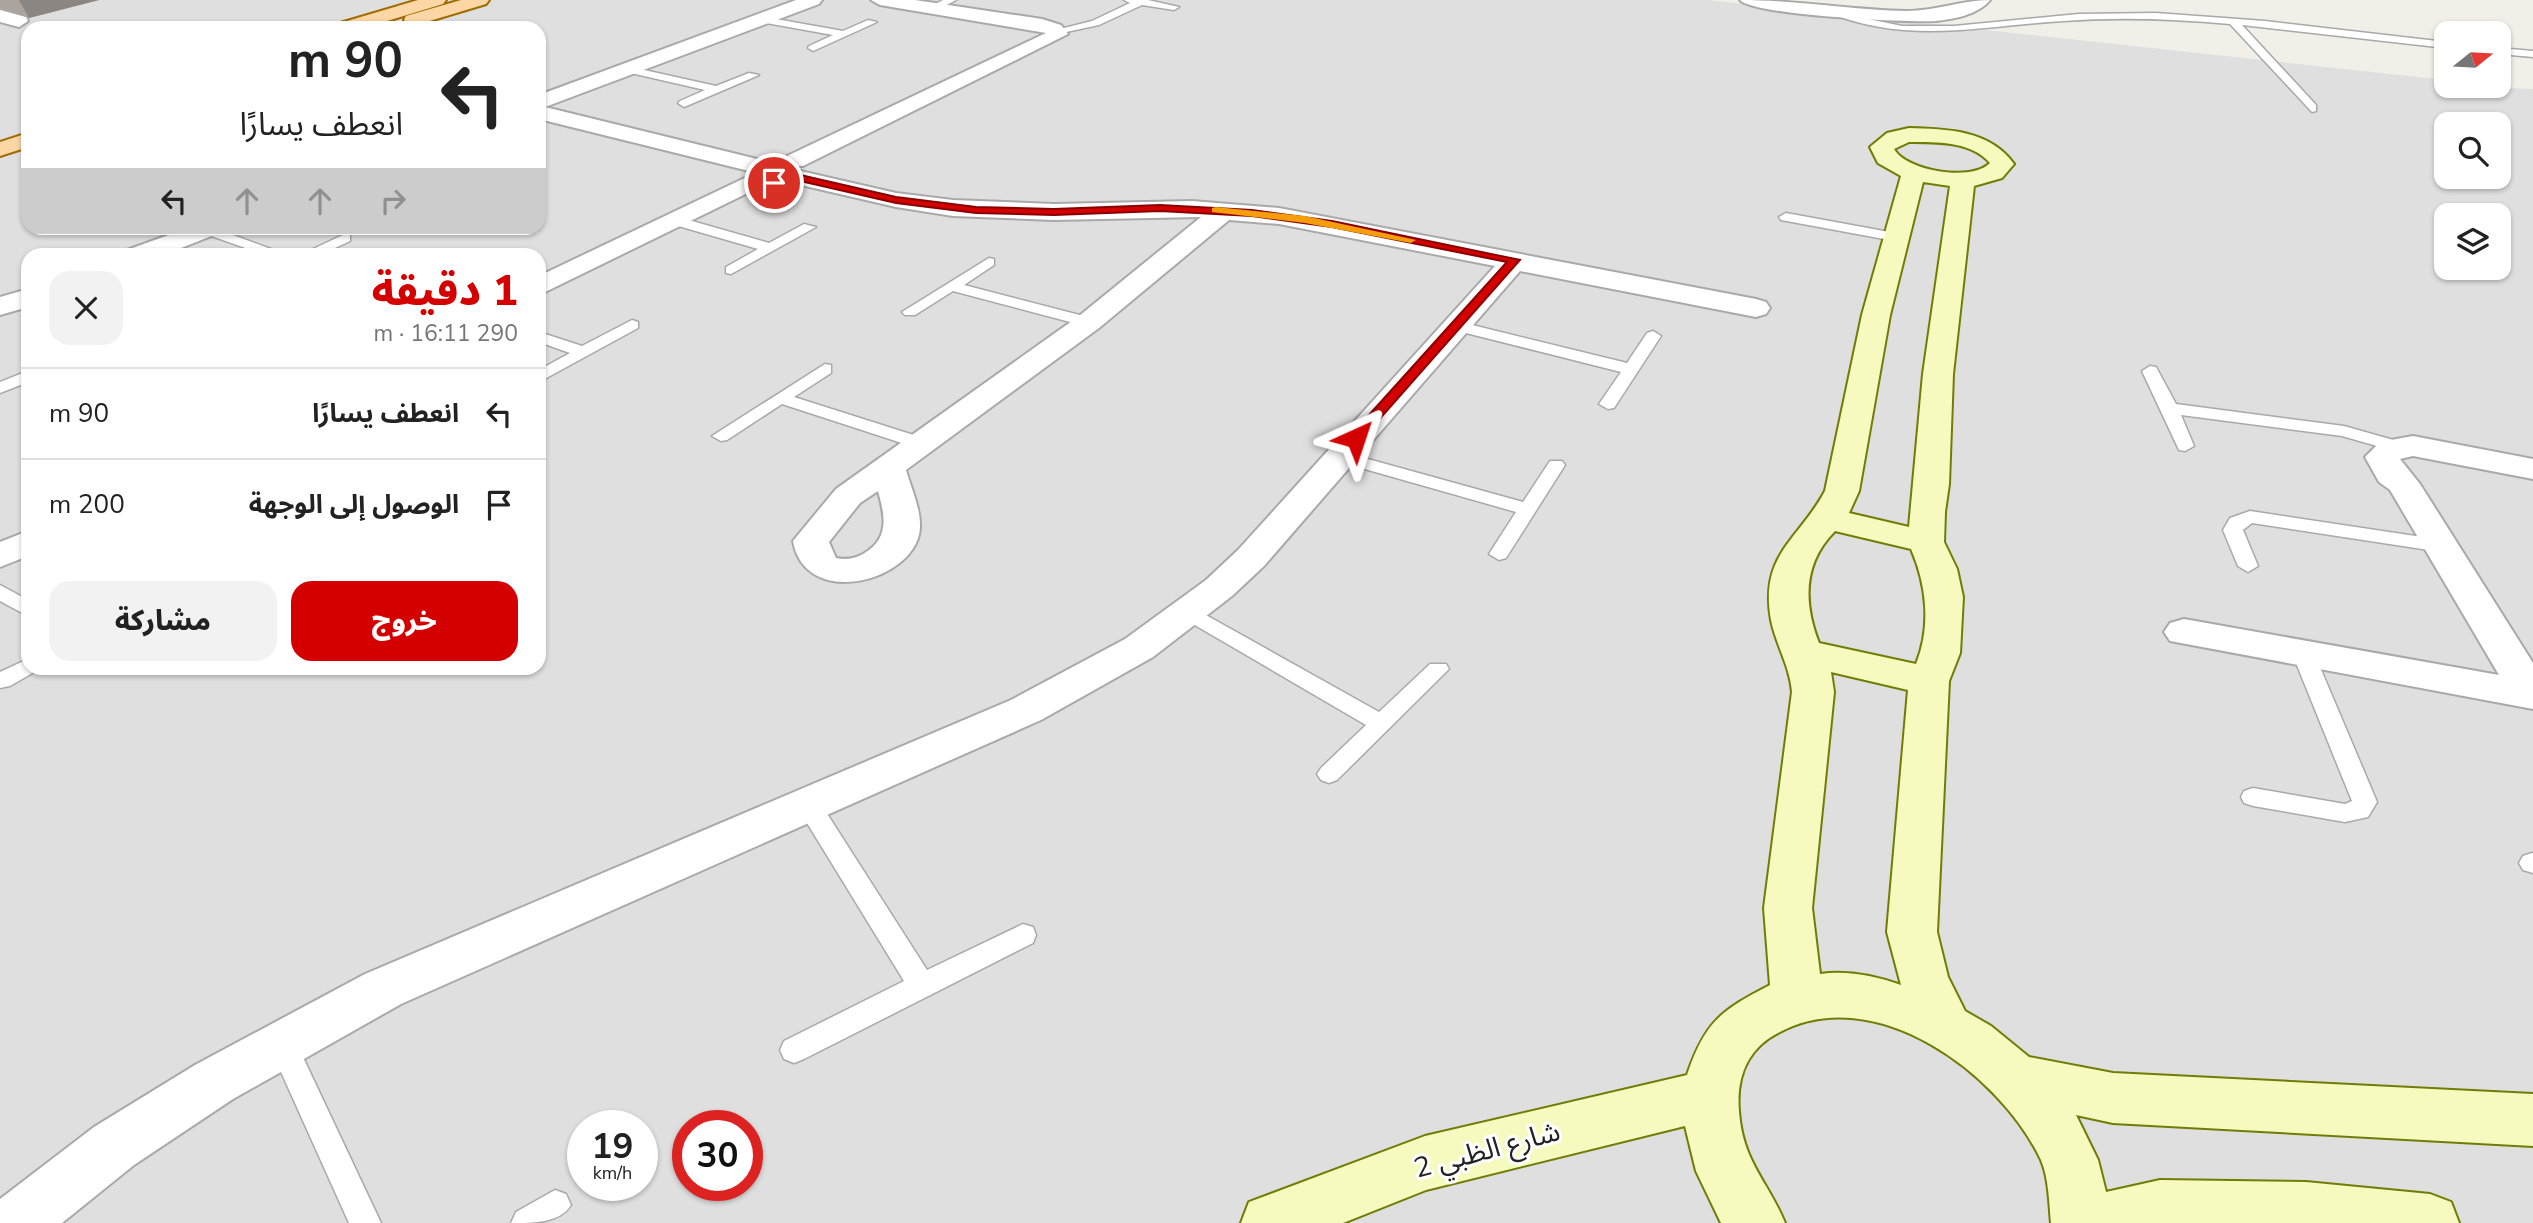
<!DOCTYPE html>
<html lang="ar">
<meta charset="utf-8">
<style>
body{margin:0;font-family:"Nunito Sans","Noto Sans Arabic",sans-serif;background:#f2f2f2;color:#222;direction:rtl;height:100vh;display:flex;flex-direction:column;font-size:26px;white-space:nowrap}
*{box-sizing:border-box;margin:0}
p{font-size:23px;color:#767676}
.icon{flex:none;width:38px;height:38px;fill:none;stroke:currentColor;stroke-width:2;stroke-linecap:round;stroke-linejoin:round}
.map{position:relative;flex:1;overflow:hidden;direction:ltr}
.side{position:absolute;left:21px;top:248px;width:525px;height:427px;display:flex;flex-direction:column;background:#fff;border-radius:21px;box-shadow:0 2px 5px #0004;direction:rtl}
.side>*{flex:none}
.hud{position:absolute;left:21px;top:21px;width:525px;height:214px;border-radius:21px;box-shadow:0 2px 5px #0004;direction:rtl;background:#fff;color:#222;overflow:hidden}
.needle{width:46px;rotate:72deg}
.controls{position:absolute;left:2434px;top:21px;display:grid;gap:14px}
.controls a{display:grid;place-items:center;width:77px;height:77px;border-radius:14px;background:#fff;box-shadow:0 2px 5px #0004;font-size:35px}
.speed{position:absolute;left:567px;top:1110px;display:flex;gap:14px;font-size:35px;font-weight:700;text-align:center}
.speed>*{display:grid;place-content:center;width:91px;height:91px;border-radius:50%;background:#fff;box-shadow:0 2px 5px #0004;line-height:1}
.speed small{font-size:18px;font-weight:400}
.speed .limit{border:10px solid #d22;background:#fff;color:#111}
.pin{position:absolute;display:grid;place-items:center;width:60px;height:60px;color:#fff;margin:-30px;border:4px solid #fff;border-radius:50%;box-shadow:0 2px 7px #0007}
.me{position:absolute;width:77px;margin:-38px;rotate:42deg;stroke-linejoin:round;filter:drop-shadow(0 0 5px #0008)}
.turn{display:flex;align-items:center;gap:24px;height:147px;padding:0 28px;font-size:32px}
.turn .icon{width:91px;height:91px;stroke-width:2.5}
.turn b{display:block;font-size:49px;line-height:60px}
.lanes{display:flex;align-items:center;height:66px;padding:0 28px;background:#0003;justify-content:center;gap:35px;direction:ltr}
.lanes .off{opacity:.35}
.round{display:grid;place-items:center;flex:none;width:74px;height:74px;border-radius:21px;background:#f2f2f2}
.overview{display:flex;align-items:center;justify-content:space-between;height:119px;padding:0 28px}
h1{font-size:42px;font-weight:800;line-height:52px;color:#d40000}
.primary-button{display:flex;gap:14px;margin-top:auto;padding:14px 28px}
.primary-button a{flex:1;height:80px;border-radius:21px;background:#d40000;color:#fff;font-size:28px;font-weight:800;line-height:80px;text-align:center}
.primary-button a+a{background:#f2f2f2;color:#222}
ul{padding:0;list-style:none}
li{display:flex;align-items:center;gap:21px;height:91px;padding:0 28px;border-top:2px solid #e0e0e0}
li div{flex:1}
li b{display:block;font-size:26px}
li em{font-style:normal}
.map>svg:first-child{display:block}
.residential{fill:#e0dfdf;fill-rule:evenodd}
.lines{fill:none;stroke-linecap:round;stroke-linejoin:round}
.lane-casing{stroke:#a9a9a9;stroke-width:3}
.street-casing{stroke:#a9a9a9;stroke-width:4}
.secondary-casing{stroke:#707d05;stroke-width:4}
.primary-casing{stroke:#a06b00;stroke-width:4}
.lane{fill:#fff;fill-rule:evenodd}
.street{fill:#fff;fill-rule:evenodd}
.secondary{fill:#f7fabf;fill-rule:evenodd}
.primary{fill:#fcd6a4;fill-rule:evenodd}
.wall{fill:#aba49e}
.shaded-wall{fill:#8b8681}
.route{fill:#d40000;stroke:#8a0000;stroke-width:2}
.slow{fill:#f59e0b}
.labels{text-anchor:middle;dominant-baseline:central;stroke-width:6;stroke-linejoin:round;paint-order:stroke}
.near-street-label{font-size:28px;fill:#222;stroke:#fff}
</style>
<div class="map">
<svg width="2533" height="1223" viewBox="0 0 2533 1223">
<rect width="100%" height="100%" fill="#f2efe9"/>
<path class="residential" d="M0,0H1708L2446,80V86L2533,89V1223H0ZM28,28H539V228H28ZM2446,124H2499V177H2446ZM2446,215H2499V268H2446ZM28,256H539V668H28ZM583,1125H642V1185H583ZM688,1125H747V1185H688Z"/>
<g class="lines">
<g class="lane-casing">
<g id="lane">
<path d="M943,0H956L935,11L926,9Z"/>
<path d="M1124,0H1148L1179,7L1174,10L1142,5L1099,25L1057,34L1052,31L1092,21L1130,3Z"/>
<path d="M1826,5L1854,16L1902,26H1954L2079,14L2156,13L2265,21L2446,42V48L2242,25L2316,105V111L2312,112L2230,24C2174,19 2119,17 2064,21C1978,26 1906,46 1822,10Z"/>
<path d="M759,16L843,31L868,20L877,22L813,51L808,48L809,46L833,35L755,21L754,19Z"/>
<path d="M2499,48L2533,51V57L2499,54Z"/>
<path d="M626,66L716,86L749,73L759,75L684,107L678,103L680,101L705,90L622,71V67Z"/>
<path d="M1786,213L1895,233L1902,237L1895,241L1781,220L1779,217Z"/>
<path d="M668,217H678L769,243L804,224L816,227L731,274L726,273V267L758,249L668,223Z"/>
<path d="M199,228H214L290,256H268L200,232Z"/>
<path d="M345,234L350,235V241L318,256H298Z"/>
<path d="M989,258L994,259V265L964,285L1095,319L1097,322L1089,327L953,291L915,315H905L902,312Z"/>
<path d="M632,320L638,322V328L539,382V370L570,353L539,342V332L582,346Z"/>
<path d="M1456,321L1627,363L1647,333L1653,331L1661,336L1614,408L1608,409L1599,404L1621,372L1450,329L1448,326Z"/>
<path d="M825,364L831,365V373L794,397L926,439L929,443L926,447H914L782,404L727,440L721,441L712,436Z"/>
<path d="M2150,366L2156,367L2176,404L2344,426L2404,443L2407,447L2398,452L2342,436L2181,415L2194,446L2185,451L2179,450L2142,371Z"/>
<path d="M28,371V382L0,393V382Z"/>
<path d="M1339,451L1523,502L1550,461H1562L1565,465L1506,558L1499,560L1489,554L1516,512L1333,460L1330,456L1333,452Z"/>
<path d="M2250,511L2442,540L2452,546L2442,552L2252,523L2243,530L2258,566L2248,572L2238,566L2223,530L2230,518Z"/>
<path d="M0,585L28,600V616L0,601Z"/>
<path d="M1188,605L1379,712L1430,664H1446L1449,669L1337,780L1329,783L1321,780L1317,774L1321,768L1366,725L1181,617L1177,612Z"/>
<path d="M2303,646L2311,648L2314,653L2377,802L2368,817L2345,822L2253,806L2244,803L2241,797L2244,791L2253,788L2345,804L2352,801L2292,653L2295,648Z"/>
<path d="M28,659V668H37L36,671L10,686L0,688V672Z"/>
<path d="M808,796L817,798L927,970L1023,924L1033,927L1036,935L1033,943L804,1059L794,1063L784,1059L780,1050L784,1041L904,981L796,805L799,798Z"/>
<path d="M2532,853H2533V873L2523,870L2519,863L2523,856Z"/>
<path d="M282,1030L292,1034L381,1223H349L268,1043L272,1034Z"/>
<path d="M555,1190L566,1194L571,1205C560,1223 534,1223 511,1223L516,1212Z"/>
</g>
</g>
<g class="street-casing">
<g id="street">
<path d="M796,0H822L819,4L545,107L761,160L765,165L761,170L753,172L539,119V95Z"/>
<path d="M871,0H915L1042,19L1061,25L1068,34L803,166H787L783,161L787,156L1046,33L880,5Z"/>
<path d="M1740,0C1796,0 1850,10 1906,11C1936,11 1962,0 1990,0C1978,15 1954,19 1936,21C1910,23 1752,15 1740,0Z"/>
<path d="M0,10L26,17L28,21L19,27L0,22Z"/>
<path d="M796,170L896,193L953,200L1054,204L1192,201L1279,208L1756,299L1766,302L1770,308L1766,314L1756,317L1520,271L1264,566L1232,596L1153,657L1041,720L401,1004L233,1099L134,1165L62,1223H0V1199L94,1127L195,1065L365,974L1011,700L1125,639L1206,580L1238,550L1495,266L1279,224L1229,220L1099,328L906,470C911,488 921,509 920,528C917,581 805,611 793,541L836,489L1079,316L1201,217L1054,220L953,216L896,207L788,182L784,177L788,172ZM878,491C885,516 890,539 863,554C854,559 846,560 836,558L829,542L860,503Z"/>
<path d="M751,175L760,177L763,182L760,187L539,295V276Z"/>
<path d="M188,228H223L219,233L161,256H123L127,250Z"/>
<path d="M28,289V307L0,315V297Z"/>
<path d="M2413,436L2533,459V479L2413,456L2400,459L2420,484L2533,663V709L2170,641L2164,632L2170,623L2184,619L2499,675L2390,490L2379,482L2365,457L2380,442Z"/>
<path d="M28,531V556L0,567V542Z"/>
</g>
</g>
<g class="secondary-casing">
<path id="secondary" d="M1909,128C1947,129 1990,130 2014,164L2002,178L1974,186L1953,374L1949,484L1945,512L1944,542L1957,569L1963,597L1960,653L1949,681L1937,932L1948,977L1965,1011L1991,1026L2029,1057L2113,1073L2533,1094V1146L2113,1123L2076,1115L2098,1160L2106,1192L2160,1180L2306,1182L2430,1194L2451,1202L2459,1223H2051C2049,1203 2049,1179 2041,1160C2000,1073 1874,980 1778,1033C1747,1049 1736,1078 1739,1112C1743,1163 1768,1181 1785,1223H1721L1696,1171L1685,1126L1426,1190L1343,1223H1241L1249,1202L1425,1136L1687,1075C1705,1021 1722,1010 1770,985L1764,908L1792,692C1790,666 1776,645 1771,620C1759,554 1799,540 1825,491L1862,315L1901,176L1878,163L1870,147L1887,133ZM1909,142C1936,142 1971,141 1990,163C1972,182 1906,171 1894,149ZM1923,182L1950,186L1923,374L1909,527L1849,513L1859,491L1890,315ZM1835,531L1911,549C1927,586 1931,627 1916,664L1819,643C1803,602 1803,563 1835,531ZM1831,672L1908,690L1887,932L1901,985C1876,976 1847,970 1820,974L1812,908L1834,692Z"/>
</g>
<g class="primary-casing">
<g id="primary">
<path d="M418,0H446L443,4L364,28H334L337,24Z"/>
<path d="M461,0H489L486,4L413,26L404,20L406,16Z"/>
<path d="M28,133V147L0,156V142Z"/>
</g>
</g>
<use href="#lane" class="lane"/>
<use href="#street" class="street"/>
<use href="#secondary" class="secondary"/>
<use href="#primary" class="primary"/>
</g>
<path class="wall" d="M0,0H99L29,18L0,8Z"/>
<path class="shaded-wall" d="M19,0H99L29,18Z"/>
<path class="route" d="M796,174L896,197L976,207L1054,209L1160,205L1252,210L1332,221L1520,260L1361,440H1351V435L1507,262L1332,227L1252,216L1160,211L1054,215L976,213L896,203L796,180L774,186L769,183Z"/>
<path class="slow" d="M1216,207L1305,216L1416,240L1411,243L1305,223L1212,212V208Z"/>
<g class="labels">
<g class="near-street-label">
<text transform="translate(1487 1150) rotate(-15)">شارع الظبي 2</text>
</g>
</g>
</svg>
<div class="controls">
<a><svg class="needle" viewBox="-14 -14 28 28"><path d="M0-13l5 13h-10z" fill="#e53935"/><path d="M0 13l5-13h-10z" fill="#767676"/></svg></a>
<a><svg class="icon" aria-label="search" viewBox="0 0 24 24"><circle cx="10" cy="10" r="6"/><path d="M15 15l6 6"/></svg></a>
<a><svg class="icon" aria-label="layers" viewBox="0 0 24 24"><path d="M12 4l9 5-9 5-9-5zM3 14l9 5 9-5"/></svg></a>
</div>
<div class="speed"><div>19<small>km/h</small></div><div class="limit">30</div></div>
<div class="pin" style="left:774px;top:183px;background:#d93025"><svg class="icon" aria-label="arrive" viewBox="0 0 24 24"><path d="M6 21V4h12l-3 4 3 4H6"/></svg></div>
<svg class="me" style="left:1356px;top:438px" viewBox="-20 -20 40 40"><path d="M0-17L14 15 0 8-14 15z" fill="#d40000" stroke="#fff" stroke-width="4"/></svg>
<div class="hud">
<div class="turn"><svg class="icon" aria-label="left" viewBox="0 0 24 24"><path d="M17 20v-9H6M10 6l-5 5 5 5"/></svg><div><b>90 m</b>انعطف يسارًا</div></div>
<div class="lanes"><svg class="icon" aria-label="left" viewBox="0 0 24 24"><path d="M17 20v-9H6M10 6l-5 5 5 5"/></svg><svg class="icon off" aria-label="ahead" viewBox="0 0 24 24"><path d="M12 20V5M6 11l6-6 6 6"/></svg><svg class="icon off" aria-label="ahead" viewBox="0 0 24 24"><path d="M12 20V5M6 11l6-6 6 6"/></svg><svg class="icon off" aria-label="right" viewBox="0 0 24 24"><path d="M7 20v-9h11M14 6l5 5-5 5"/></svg></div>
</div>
<section class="side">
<div class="overview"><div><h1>1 دقيقة</h1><p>290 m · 16:11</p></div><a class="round"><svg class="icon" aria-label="close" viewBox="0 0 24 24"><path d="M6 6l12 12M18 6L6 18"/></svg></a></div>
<ul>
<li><svg class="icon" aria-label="left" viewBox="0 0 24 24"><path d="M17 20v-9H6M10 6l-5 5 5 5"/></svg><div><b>انعطف يسارًا</b></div><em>90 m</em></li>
<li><svg class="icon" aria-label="arrive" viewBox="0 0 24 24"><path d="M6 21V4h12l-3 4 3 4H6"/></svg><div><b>الوصول إلى الوجهة</b></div><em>200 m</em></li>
</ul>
<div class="primary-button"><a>خروج</a><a>مشاركة</a></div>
</section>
</div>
